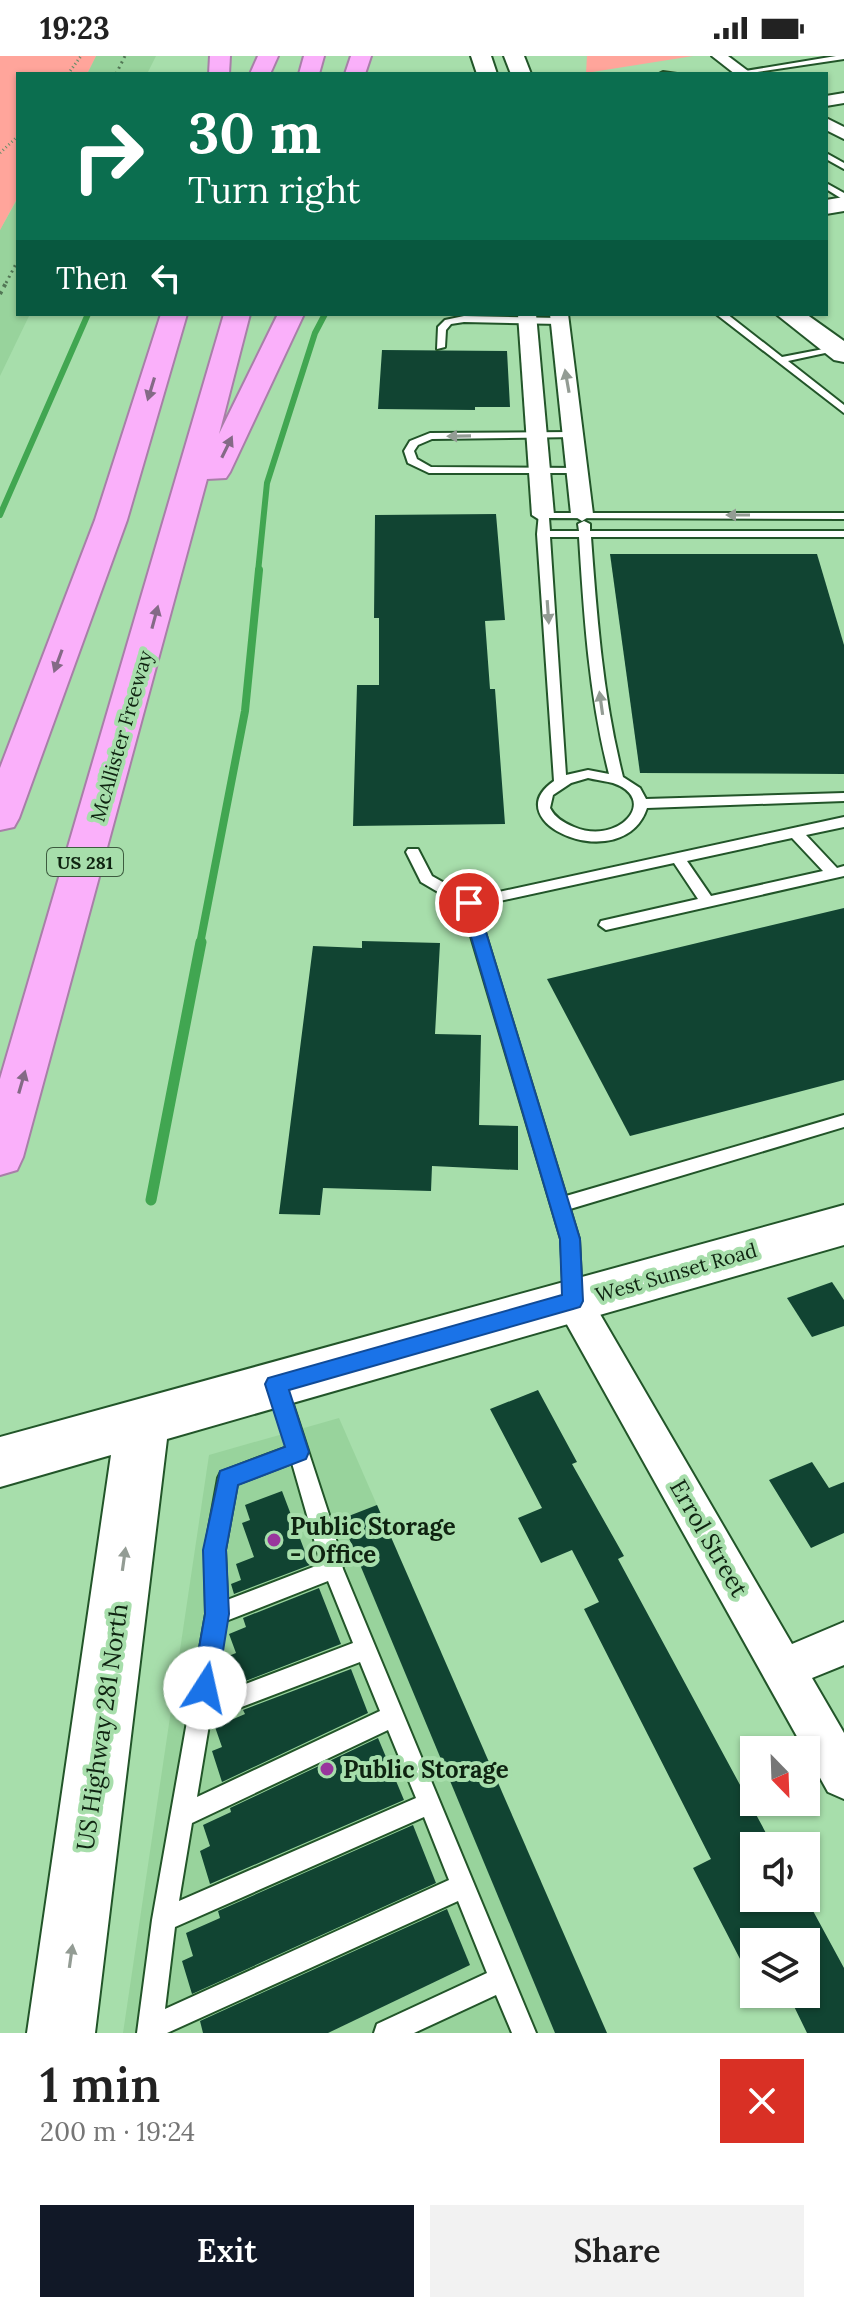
<!DOCTYPE html>
<meta charset="utf-8">
<style>
body{margin:0;font-family:Lora,serif;background:#f2f2f2;color:#222;height:100vh;display:flex;flex-direction:column;font-size:30px;white-space:nowrap}
*{box-sizing:border-box;margin:0}
p{font-size:26px;color:#767676}
.icon{flex:none;width:44px;height:44px;fill:none;stroke:currentColor;stroke-width:2;stroke-linecap:round;stroke-linejoin:round}
.map{position:relative;height:1977px;overflow:hidden}
.details{display:flex;flex-direction:column;background:#fff;flex:1}
.details>*{flex:none}
.guide{position:absolute;left:16px;top:16px;width:812px;height:244px;border-radius:0px;box-shadow:0 2px 6px #0004;background:#0b6e4f;color:#fff;overflow:hidden}
.needle{width:52px;rotate:157deg}
.tools{position:absolute;left:740px;top:1680px;display:grid;gap:16px}
.tools a{display:grid;place-items:center;width:80px;height:80px;border-radius:0px;background:#fff;box-shadow:0 2px 6px #0004;font-size:40px}
.pin{position:absolute;display:grid;place-items:center;width:68px;height:68px;color:#fff;margin:-34px;border:4px solid #fff;border-radius:50%;box-shadow:0 2px 8px #0007}
.me{position:absolute;width:88px;margin:-44px;rotate:10deg;stroke-linejoin:round;filter:drop-shadow(0 0 6px #0008)}
.turn{display:flex;align-items:center;gap:28px;height:168px;padding:0 40px;font-size:36px}
.turn .icon{width:104px;height:104px;stroke-width:2.5}
.turn b{display:block;font-size:56px;line-height:68px}
.then{display:flex;align-items:center;height:76px;padding:0 40px;background:#0003;gap:16px;font-size:30px}
.round{display:grid;place-items:center;flex:none;width:84px;height:84px;border-radius:0px;background:#f2f2f2}
.head{display:flex;align-items:center;justify-content:space-between;height:136px;padding:0 40px}
h1{font-size:48px;font-weight:600;line-height:60px}
.cta{display:flex;gap:16px;margin-top:auto;padding:16px 40px}
.cta a{flex:1;height:92px;border-radius:0px;background:#111827;color:#fff;font-size:32px;font-weight:600;line-height:92px;text-align:center}
.cta a+a{background:#f2f2f2;color:#222}
.status{display:flex;justify-content:space-between;align-items:center;height:56px;padding:0 40px;background:#fff;direction:ltr}
.status svg{height:22px;fill:currentColor}
.map>svg:first-child{display:block}
.built{fill:#98d39c}
.green{fill:#ffa59b}
.lines{fill:none;stroke-linecap:round;stroke-linejoin:round}
.stream-far2{stroke:#41a651;stroke-width:6}
.stream-far1{stroke:#41a651;stroke-width:8}
.stream{stroke:#41a651;stroke-width:11}
.building{fill:#114432}
.lane-casing{stroke:#225529;stroke-width:4}
.street-casing{stroke:#225529;stroke-width:4}
.secondary-casing{stroke:#225529;stroke-width:4}
.highway-casing{stroke:#a87fa8;stroke-width:4}
.path{stroke:#648d68;stroke-width:3;stroke-dasharray:1 3;stroke-linecap:butt}
.lane{fill:#fff;fill-rule:evenodd}
.street{fill:#fff;fill-rule:evenodd}
.secondary{fill:#fff;fill-rule:evenodd}
.highway{fill:#fab0fa;fill-rule:evenodd}
.rail-far1{stroke:#527755;stroke-width:3;stroke-dasharray:2 4;stroke-linecap:butt}
.rail{stroke:#527755;stroke-width:4;stroke-dasharray:3 5;stroke-linecap:butt}
.oneway{fill:#939c94}
.oneway2{fill:#846a86}
.route{fill:#1a73e8;stroke:#114b97;stroke-width:2}
.poi-dot{fill:#99369d;stroke:#a7deab;stroke-width:3}
.labels{text-anchor:middle;dominant-baseline:central;stroke-width:8;stroke-linejoin:round;paint-order:stroke}
.shield{fill:#a7deab;stroke:#3d5c3f;stroke-width:2}
.shield-label{font-size:18px;font-weight:bold;fill:#0f2411}
.street-label{font-size:20px;fill:#0f2411;stroke:#a7deab}
.near-poi-label{font-size:24px;font-weight:bold;fill:#0f2411;stroke:#a7deab;text-anchor:start}
.near-street-label{font-size:24px;fill:#0f2411;stroke:#a7deab}
</style>
<div class="status"><b>19:23</b><svg viewBox="0 0 49 12"><path d="M0 12V9h3v3zM5 12V6h3v6zM10 12V3h3v9zM15 12V0h3v12zM26 1h20v11H26zM47 4h2v5h-2z"/></svg></div>
<div class="map">
<svg width="844" height="1977" viewBox="0 0 844 1977">
<rect width="100%" height="100%" fill="#a7deab"/>
<g class="built">
<path d="M96,0H156L147,18H87Z"/>
<path d="M18,142V258H30L0,320V174Z"/>
<path d="M339,1362L607,1977H123L209,1399Z"/>
</g>
<g class="green">
<path d="M0,0H96L87,18H18V141L0,174Z"/>
<path d="M587,0H693L586,17Z"/>
</g>
<g class="lines">
<g class="stream-far2">
<path d="M0,459L88,258"/>
<path d="M258,516L267,427L315,277L325,258"/>
</g>
<path class="stream-far1" d="M200,888L245,655L259,514"/>
<path class="stream" d="M151,1144L201,886"/>
</g>
<g class="building">
<path d="M382,294L507,295L510,351H475V354L378,353Z"/>
<path d="M496,458L505,564L485,565L490,633H495L505,768L353,770L357,629H379V562H374L375,459Z"/>
<path d="M610,498H817L844,589V718L640,717Z"/>
<path d="M844,852V1024L630,1080L547,923Z"/>
<path d="M362,885L440,887L435,978L481,979L479,1069L518,1070V1114L432,1110L431,1135L323,1132L320,1159L279,1158L313,890L362,892Z"/>
<path d="M832,1226L844,1244V1270L812,1281L787,1242Z"/>
<path d="M538,1334L577,1406L572,1408L624,1500L618,1503L773,1790H754V1842H806L844,1912V1977H807L788,1938H806V1886H754V1930L693,1812L711,1803L584,1553L599,1546L572,1494L541,1507L518,1462L542,1452L490,1353Z"/>
<path d="M812,1406L829,1432L844,1426V1477L811,1492L769,1424Z"/>
<path d="M282,1435L310,1509L234,1538L231,1528L241,1524L236,1508L254,1501L242,1467L250,1464L245,1449Z"/>
<path d="M377,1449L607,1977H555L341,1463Z"/>
<path d="M319,1532L341,1588L235,1629L226,1601L236,1597L229,1578L246,1571L243,1562Z"/>
<path d="M351,1613L368,1657L222,1726L212,1695L222,1691L215,1671L245,1658L243,1654Z"/>
<path d="M378,1682L404,1744L210,1828L200,1795L210,1790L203,1769L231,1756L230,1752Z"/>
<path d="M413,1769L436,1827L192,1938L182,1905L193,1900L186,1877L220,1862L218,1855Z"/>
<path d="M447,1853L470,1909L328,1977H203L200,1965Z"/>
</g>
<g class="lines">
<g class="lane-casing">
<g id="lane">
<path d="M836,0H844V3L744,18L739,16Z"/>
<path d="M663,16L677,18H659Z"/>
<path d="M826,97L844,107V113L826,103Z"/>
<path d="M826,127L844,137V144L826,133Z"/>
<path d="M716,258H727L782,301L839,290V294L788,305L844,349V357Z"/>
<path d="M464,260L560,262L565,265L560,268L464,266L451,268L446,274L445,291L437,293L438,271L445,264Z"/>
<path d="M573,376L578,379L577,381L432,383L418,389L414,395L417,403L431,411L580,412V416L576,417H429L408,407L404,395L410,385L430,377Z"/>
<path d="M539,457H844V463L549,462L550,475H579L578,468L584,465L590,468V475H844V481H591C597,563 603,642 623,721L640,732L646,743L844,737V745L647,752C624,822 493,767 554,725L537,478ZM550,481H579C584,561 589,640 609,718L588,714L566,719ZM588,722C596,724 605,725 613,727C660,743 619,790 574,771C564,767 555,762 550,752L553,739L571,727Z"/>
<path d="M844,761V771L806,779L837,812L844,810V820L606,874L599,869L601,865L698,843L674,807L477,850L566,1140L844,1059V1071L570,1153L579,1183L582,1243L579,1248L573,1251L567,1248L564,1243L561,1183L462,850L421,826L406,796L408,793H418L432,820L471,842ZM792,782L823,815L711,840L687,805Z"/>
<path d="M277,1322L284,1324L287,1330L333,1471L343,1513L536,1977H512L496,1939L414,1977H374L377,1968L487,1917L458,1845L167,1977H137L152,1864L206,1558L205,1494L218,1422L221,1416L287,1391L267,1330L270,1324ZM292,1407L321,1508L227,1544L225,1494L237,1428ZM328,1525L353,1587L214,1640L226,1565ZM360,1606L380,1655L197,1741L210,1663ZM388,1674L416,1742L179,1845L192,1767ZM424,1761L449,1824L165,1953L175,1871Z"/>
</g>
</g>
<g class="street-casing">
<g id="street">
<path d="M712,0H728L752,18H735Z"/>
<path d="M844,37V47L826,50V40Z"/>
<path d="M826,62L844,71V83L826,74Z"/>
<path d="M518,258H536L554,459L543,466L532,459Z"/>
<path d="M550,258H568L593,458L582,465L571,458Z"/>
<path d="M573,1229L586,1234L792,1588L844,1566V1609L812,1622L844,1677V1743L828,1736L560,1256L555,1245L560,1234Z"/>
</g>
</g>
<g class="secondary-casing">
<g id="secondary">
<path d="M471,0H491L497,18H477Z"/>
<path d="M504,0H524L531,18H511Z"/>
<path d="M844,141V155L826,158V144Z"/>
<path d="M776,258H806L844,285V306L834,304Z"/>
<path d="M844,1149V1189L167,1383L95,1977H27L111,1399L0,1431V1381Z"/>
</g>
</g>
<g class="highway-casing">
<g id="highway">
<path d="M210,0H230L229,18H209Z"/>
<path d="M258,0H278L270,18H250Z"/>
<path d="M304,0H324L319,18H299Z"/>
<path d="M351,0H371L365,18H345Z"/>
<path d="M161,258H187L127,464L19,762L14,771L0,774V712L95,464Z"/>
<path d="M224,258H250L219,378L278,258H304L230,416L226,422L207,423L23,1101L17,1114L0,1119V1023Z"/>
</g>
</g>
<g class="path">
<path d="M68,18L81,0"/>
<path d="M0,97L18,80"/>
</g>
<use href="#lane" class="lane"/>
<use href="#street" class="street"/>
<use href="#secondary" class="secondary"/>
<use href="#highway" class="highway"/>
<g class="rail-far1">
<path d="M116,18L125,0"/>
<path d="M6,227L18,204"/>
</g>
<path class="rail" d="M0,238L7,225"/>
</g>
<defs><path id="oneway-solid" d="M-6-.8H1V-3.2L6.5 0L1 3.2V.8H-6Z" transform="scale(2)"/></defs>
<g class="oneway">
<use href="#oneway-solid" transform="translate(567 325) rotate(-100)"/>
<use href="#oneway-solid" transform="translate(459 380) rotate(179)"/>
<use href="#oneway-solid" transform="translate(738 459) rotate(-180)"/>
<use href="#oneway-solid" transform="translate(548 556) rotate(86)"/>
<use href="#oneway-solid" transform="translate(601 647) rotate(-98)"/>
<use href="#oneway-solid" transform="translate(124 1503) rotate(-82)"/>
<use href="#oneway-solid" transform="translate(71 1900) rotate(-82)"/>
</g>
<g class="oneway2">
<use href="#oneway-solid" transform="translate(151 333) rotate(107)"/>
<use href="#oneway-solid" transform="translate(227 391) rotate(-64)"/>
<use href="#oneway-solid" transform="translate(155 561) rotate(-75)"/>
<use href="#oneway-solid" transform="translate(58 605) rotate(110)"/>
<use href="#oneway-solid" transform="translate(22 1026) rotate(-74)"/>
</g>
<path class="route" d="M469,841L477,847L580,1183L583,1245L580,1251L573,1253L289,1334L309,1396L306,1403L238,1429L226,1494L229,1558L217,1632L213,1640L205,1644L196,1640L192,1632L205,1558L203,1494L220,1415L285,1391L265,1328L268,1322L562,1239L560,1183L461,847Z"/>
<g class="poi-dot">
<circle cx="274" cy="1484" r="8"/>
<circle cx="327" cy="1713" r="8"/>
</g>
<g class="labels">
<rect class="shield" x="47" y="792" width="76" height="28" rx="6"/>
<g class="shield-label">
<text x="85" y="806">US 281</text>
</g>
<g class="street-label">
<text transform="translate(121 680) rotate(-74)">McAllister Freeway</text>
<text transform="translate(676 1216) rotate(-16)">West Sunset Road</text>
</g>
<g class="near-poi-label">
<text x="290" y="1470">Public Storage<tspan x="290" dy="28">- Office</tspan></text>
<text x="343" y="1713">Public Storage</text>
</g>
<g class="near-street-label">
<text transform="translate(709 1482) rotate(60)">Errol Street</text>
<text transform="translate(102 1671) rotate(-82)">US Highway 281 North</text>
</g>
</g>
</svg>
<div class="tools">
<a><svg class="needle" viewBox="-14 -14 28 28"><path d="M0-13l5 13h-10z" fill="#e53935"/><path d="M0 13l5-13h-10z" fill="#767676"/></svg></a>
<a><svg class="icon" aria-label="sound" viewBox="0 0 24 24"><path d="M4 9h4l5-4v14l-5-4H4zM17 9q2 3 0 6"/></svg></a>
<a><svg class="icon" aria-label="layers" viewBox="0 0 24 24"><path d="M12 4l9 5-9 5-9-5zM3 14l9 5 9-5"/></svg></a>
</div>
<div class="pin" style="left:469px;top:847px;background:#d93025"><svg class="icon" aria-label="arrive" viewBox="0 0 24 24"><path d="M6 21V4h12l-3 4 3 4H6"/></svg></div>
<svg class="me" style="left:205px;top:1632px" viewBox="-20 -20 40 40"><circle r="19" fill="#fff"/><path d="M0-13L10 11 0 6-10 11z" fill="#1a73e8"/></svg>
<div class="guide">
<div class="turn"><svg class="icon" aria-label="right" viewBox="0 0 24 24"><path d="M7 20v-9h11M14 6l5 5-5 5"/></svg><div><b>30 m</b>Turn right</div></div>
<div class="then">Then<svg class="icon" aria-label="left" viewBox="0 0 24 24"><path d="M17 20v-9H6M10 6l-5 5 5 5"/></svg></div>
</div>
</div>
<section class="details">
<div class="head"><div><h1>1 min</h1><p>200 m · 19:24</p></div><a class="round" style="background:#d93025;color:#fff"><svg class="icon" aria-label="close" viewBox="0 0 24 24"><path d="M6 6l12 12M18 6L6 18"/></svg></a></div>
<div class="cta"><a>Exit</a><a>Share</a></div>
</section>
